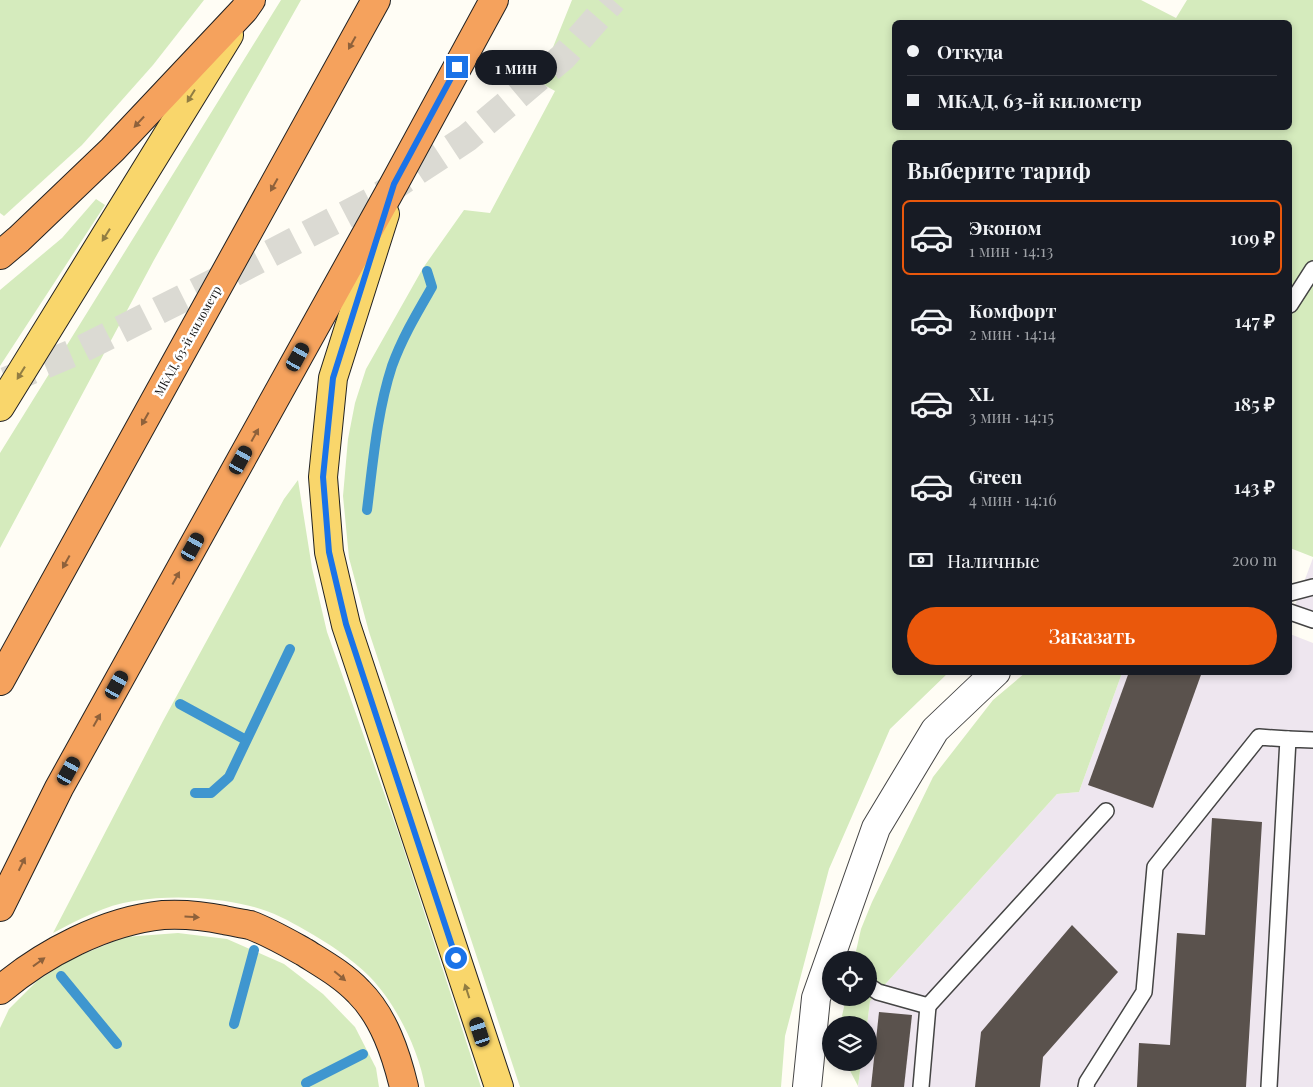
<!DOCTYPE html>
<html lang="ru">
<meta charset="utf-8">
<style>
:root{--surface:#171b24;--page:#242831;--text:#f1f3f6;--muted:#9ea1a6;--line:#363941;--accent:#ea580c}
body{margin:0;font-family:"Playfair Display",serif;background:var(--page);color:var(--text);height:100vh;display:flex;flex-direction:column;font-size:19px;white-space:nowrap}
*{box-sizing:border-box;margin:0}
p{font-size:16px;color:var(--muted)}
.icon{flex:none;width:28px;height:28px;fill:none;stroke:currentColor;stroke-width:2;stroke-linecap:round;stroke-linejoin:round}
.map{position:relative;flex:1;overflow:hidden}
.panel{position:absolute;left:892px;top:140px;width:400px;height:535px;display:flex;flex-direction:column;background:var(--surface);border-radius:8px;box-shadow:0 2px 8px #0003}
.panel>*{flex:none}
.banner{position:absolute;left:892px;top:20px;width:400px;height:110px;border-radius:8px;box-shadow:0 2px 8px #0003;display:grid;align-content:center;height:110px;padding:0 15px;background:var(--surface)}
.tools{position:absolute;left:822px;top:951px;display:grid;gap:10px}
.tools a{display:grid;place-items:center;width:55px;height:55px;border-radius:50%;background:var(--surface);box-shadow:0 2px 8px #0003;font-size:25px}
.end{position:absolute;width:22px;height:22px;margin:-11px;border:6px solid #1a73e8;background:#fff;box-shadow:0 0 0 2px #fff}
.from{border-radius:50%}
.bubble{position:absolute;height:35px;border-radius:18px;background:var(--surface);box-shadow:0 2px 8px #0003;font-size:16px;font-weight:600;line-height:35px;text-align:center}
.car{position:absolute;width:15px;height:30px;margin:-15px -8px;border-radius:6px;box-shadow:0 0 4px 1px #0007;background:linear-gradient(#222 24%,#8ab4d8 0 40%,#222 0 76%,#8ab4d8 0 86%,#222 0)}
.banner b{display:flex;align-items:center;gap:18px;height:48px;font-size:19px}
.banner b+b{border-top:1px solid var(--line)}
.banner i{width:12px;height:12px;background:var(--text)}
ul{padding:0;list-style:none}
li{display:flex;align-items:center;gap:15px;height:75px;margin:0 10px 8px;padding:0 5px;border:2px solid transparent;border-radius:8px}
li div{flex:1}
li b{display:block;font-size:19px}
li em{font-style:normal;font-weight:600}
li.on{border-color:var(--accent)}
li>.icon{width:45px;height:45px;stroke-width:1.5}
h2{padding:0 15px;font-size:22px;line-height:60px}
.pay{display:flex;align-items:center;gap:12px;height:55px;padding:0 15px;font-size:19px}
.pay p{margin-inline-start:auto}
.button{display:flex;gap:10px;margin-top:auto;padding:10px 15px}
.button a{flex:1;height:58px;border-radius:30px;background:var(--accent);color:#fff;font-size:20px;font-weight:600;line-height:58px;text-align:center}
.map>svg:first-child{display:block}
.industrial{fill:#eee6ef}
.green{fill:#d5ebbd;fill-rule:evenodd}
.lines{fill:none;stroke-linecap:round;stroke-linejoin:round}
.stream{stroke:#3f96cf;stroke-width:10}
.building{fill:#5a524d}
.highway-tunnel{stroke:#dbdad3;stroke-width:28;stroke-dasharray:28 14;stroke-linecap:butt}
.lane-casing{stroke:#444;stroke-width:18}
.street-casing{stroke:#444;stroke-width:30}
.primary-casing{stroke:#222;stroke-width:30}
.highway-casing{stroke:#222;stroke-width:30}
.lane{stroke:#fff;stroke-width:15}
.street{stroke:#fff;stroke-width:28}
.primary{stroke:#f9d66b;stroke-width:28}
.highway{stroke:#f5a25d;stroke-width:28}
.oneway{fill:#8e613b}
.oneway2{fill:#917d42}
.route{stroke:#1a73e8;stroke-width:6}
.labels{text-anchor:middle;stroke-width:5;stroke-linejoin:round;paint-order:stroke}
.street-label{font-size:12px;fill:#111;stroke:#fff}
</style>
<div class="map">
<svg width="1313" height="1087" viewBox="0 0 1313 1087">
<rect width="100%" height="100%" fill="#fffdf5"/>
<!-- industrial -->
<g class="industrial">
<path d="M1313,558V612L1295,606Z"/>
<path d="M1290,634L1313,643V1087H858L861,1063L869,1062V1025H867L870,1001L1057,794L1079,792L1122,673L1290,672Z"/>
</g>
<!-- green -->
<g class="green">
<path d="M0,0H204L153,65L82,145L4,216L0,213Z"/>
<path d="M281,0H301L154,260L0,548V453Z"/>
<path d="M572,0H1141L1176,18L1187,0H1313V557L1290,548V142H895V672L948,673L890,729L829,869L785,1036L781,1087H520L369,632L349,558L343,496L348,439L355,403L366,369L423,268L464,210L490,213L555,91L539,82ZM895,22H1290V128H895Z"/>
<path d="M96,199L105,205L0,366V290L62,238Z"/>
<path d="M298,480L312,568L327,632L400,838L481,1087H425C419,1050 396,1004 370,977C351,958 328,943 305,930C288,920 269,910 250,906C212,897 172,895 134,901C105,905 78,920 53,933L163,721L284,499Z"/>
<path d="M1025,673H1122L1079,792L1057,794L870,1001L867,1025H840L846,998H869V960H854L861,929L872,902L933,777L993,700Z"/>
<path d="M178,933L227,939L284,964L323,994L355,1027L376,1068L379,1087H0V1028L9,1009L37,981L71,959L125,937Z"/>
<path d="M846,1063H861L858,1086Z"/>
</g>
<g class="lines">
<!-- stream -->
<g class="stream">
<path d="M367,510C373,462 377,412 392,366C402,338 417,313 432,287L427,271"/>
<path d="M180,704L246,740"/>
<path d="M195,793H211L229,777L290,649"/>
<path d="M61,976L117,1044"/>
<path d="M234,1024L254,950"/>
<path d="M306,1083L363,1054"/>
</g>
</g>
<!-- building -->
<g class="building">
<path d="M1129,672H1202L1153,808L1088,785Z"/>
<path d="M1212,818L1262,822L1246,1087H1137L1139,1043L1170,1045L1177,933L1205,935Z"/>
<path d="M1072,925L1118,972L1043,1057L1040,1087H975L981,1032Z"/>
<path d="M879,1012L912,1015L904,1087H871Z"/>
</g>
<g class="lines">
<!-- highway-tunnel -->
<path class="highway-tunnel" d="M6,381L80,350L229,275L372,201L467,138L563,57L613,0"/>
<defs>
<g id="lane">
<path d="M1290,305L1313,269"/>
<path d="M1290,593L1313,587"/>
<path d="M1290,612L1313,620"/>
<path d="M869,986L878,992L928,1006L1106,811"/>
<path d="M921,1087L928,1006"/>
<path d="M1086,1087L1087,1082L1144,992L1155,867L1259,737L1288,739"/>
<path d="M1269,1087L1288,739L1313,740"/>
</g>
<path id="street" d="M807,1087L816,998L876,828L935,730L996,672"/>
<g id="primary">
<path d="M385,214L333,378L323,477L329,552L346,625L499,1087"/>
<path d="M0,407L229,35"/>
</g>
<g id="highway">
<path d="M0,255L19,239L112,150L244,10L251,0"/>
<path d="M0,681L376,0"/>
<path d="M0,907L59,788L394,184L494,0"/>
<path d="M0,990C44,953 105,921 163,915C182,914 205,916 224,920C232,922 241,923 250,925C269,932 286,942 304,952C323,964 343,975 359,992C384,1017 396,1054 404,1087"/>
</g>
</defs>
<!-- lane casing -->
<use href="#lane" class="lane-casing"/>
<!-- street casing -->
<use href="#street" class="street-casing"/>
<!-- primary casing -->
<use href="#primary" class="primary-casing"/>
<!-- highway casing -->
<use href="#highway" class="highway-casing"/>
<!-- lane -->
<use href="#lane" class="lane"/>
<!-- street -->
<use href="#street" class="street"/>
<!-- primary -->
<use href="#primary" class="primary"/>
<!-- highway -->
<use href="#highway" class="highway"/>
</g>
<!-- one-way arrows -->
<defs><path id="oneway-solid" d="M-6-.8H1V-3.2L6.5 0L1 3.2V.8H-6Z" transform="scale(1.25)"/></defs>
<g class="oneway">
<use href="#oneway-solid" transform="translate(352 43) rotate(119)"/>
<use href="#oneway-solid" transform="translate(139 122) rotate(133)"/>
<use href="#oneway-solid" transform="translate(274 185) rotate(119)"/>
<use href="#oneway-solid" transform="translate(145 419) rotate(119)"/>
<use href="#oneway-solid" transform="translate(255 435) rotate(-61)"/>
<use href="#oneway-solid" transform="translate(66 562) rotate(119)"/>
<use href="#oneway-solid" transform="translate(176 578) rotate(-61)"/>
<use href="#oneway-solid" transform="translate(97 720) rotate(-61)"/>
<use href="#oneway-solid" transform="translate(22 864) rotate(-64)"/>
<use href="#oneway-solid" transform="translate(192 917) rotate(3)"/>
<use href="#oneway-solid" transform="translate(39 962) rotate(-36)"/>
<use href="#oneway-solid" transform="translate(340 976) rotate(40)"/>
</g>
<g class="oneway2">
<use href="#oneway-solid" transform="translate(191 96) rotate(122)"/>
<use href="#oneway-solid" transform="translate(106 235) rotate(122)"/>
<use href="#oneway-solid" transform="translate(21 373) rotate(122)"/>
<use href="#oneway-solid" transform="translate(467 991) rotate(-108)"/>
</g>
<g class="lines">
<!-- route -->
<path class="route" d="M456,958L346,624L329,552L323,477L333,378L394,184L457,67"/>
</g>
<g class="labels">
<!-- street labels -->
<g class="street-label">
<text transform="translate(188 341) rotate(-61)" y="4">МКАД, 63-й километр</text>
</g>
</g>
</svg>
<div class="tools">
<a><svg class="icon" aria-label="locate" viewBox="0 0 24 24"><circle cx="12" cy="12" r="6"/><path d="M12 2v4M12 18v4M2 12h4M18 12h4"/></svg></a>
<a><svg class="icon" aria-label="layers" viewBox="0 0 24 24"><path d="M12 4l9 5-9 5-9-5zM3 14l9 5 9-5"/></svg></a>
</div>
<i class="end from" style="left:456px;top:958px"></i>
<i class="end" style="left:457px;top:67px"></i>
<div class="bubble" style="left:475px;top:50px;width:82px">1 мин</div>
<i class="car" style="left:298px;top:357px;rotate:29deg"></i>
<i class="car" style="left:241px;top:460px;rotate:29deg"></i>
<i class="car" style="left:193px;top:547px;rotate:29deg"></i>
<i class="car" style="left:117px;top:685px;rotate:29deg"></i>
<i class="car" style="left:69px;top:771px;rotate:29deg"></i>
<i class="car" style="left:480px;top:1032px;rotate:342deg"></i>
<div class="banner">
<b><i class="from"></i>Откуда</b>
<b><i></i>МКАД, 63-й километр</b>
</div>
<section class="panel">
<h2>Выберите тариф</h2>
<ul>
<li class="on"><svg class="icon" aria-label="car" viewBox="0 0 24 24"><path d="M5 17H2v-5l4-1 3-4h7l3 4 3 1v5h-3M9 17h6M6 11h13"/><circle cx="7" cy="17" r="2"/><circle cx="17" cy="17" r="2"/></svg><div><b>Эконом</b><p>1 мин · 14:13</p></div><em>109 ₽</em></li>
<li><svg class="icon" aria-label="car" viewBox="0 0 24 24"><path d="M5 17H2v-5l4-1 3-4h7l3 4 3 1v5h-3M9 17h6M6 11h13"/><circle cx="7" cy="17" r="2"/><circle cx="17" cy="17" r="2"/></svg><div><b>Комфорт</b><p>2 мин · 14:14</p></div><em>147 ₽</em></li>
<li><svg class="icon" aria-label="car" viewBox="0 0 24 24"><path d="M5 17H2v-5l4-1 3-4h7l3 4 3 1v5h-3M9 17h6M6 11h13"/><circle cx="7" cy="17" r="2"/><circle cx="17" cy="17" r="2"/></svg><div><b>XL</b><p>3 мин · 14:15</p></div><em>185 ₽</em></li>
<li><svg class="icon" aria-label="car" viewBox="0 0 24 24"><path d="M5 17H2v-5l4-1 3-4h7l3 4 3 1v5h-3M9 17h6M6 11h13"/><circle cx="7" cy="17" r="2"/><circle cx="17" cy="17" r="2"/></svg><div><b>Green</b><p>4 мин · 14:16</p></div><em>143 ₽</em></li>
</ul>
<div class="pay"><svg class="icon" aria-label="cash" viewBox="0 0 24 24"><path d="M3 7h18v10H3z"/><circle cx="12" cy="12" r="2"/></svg>Наличные<p>200 m</p></div>
<div class="button"><a>Заказать</a></div>
</section>
</div>
